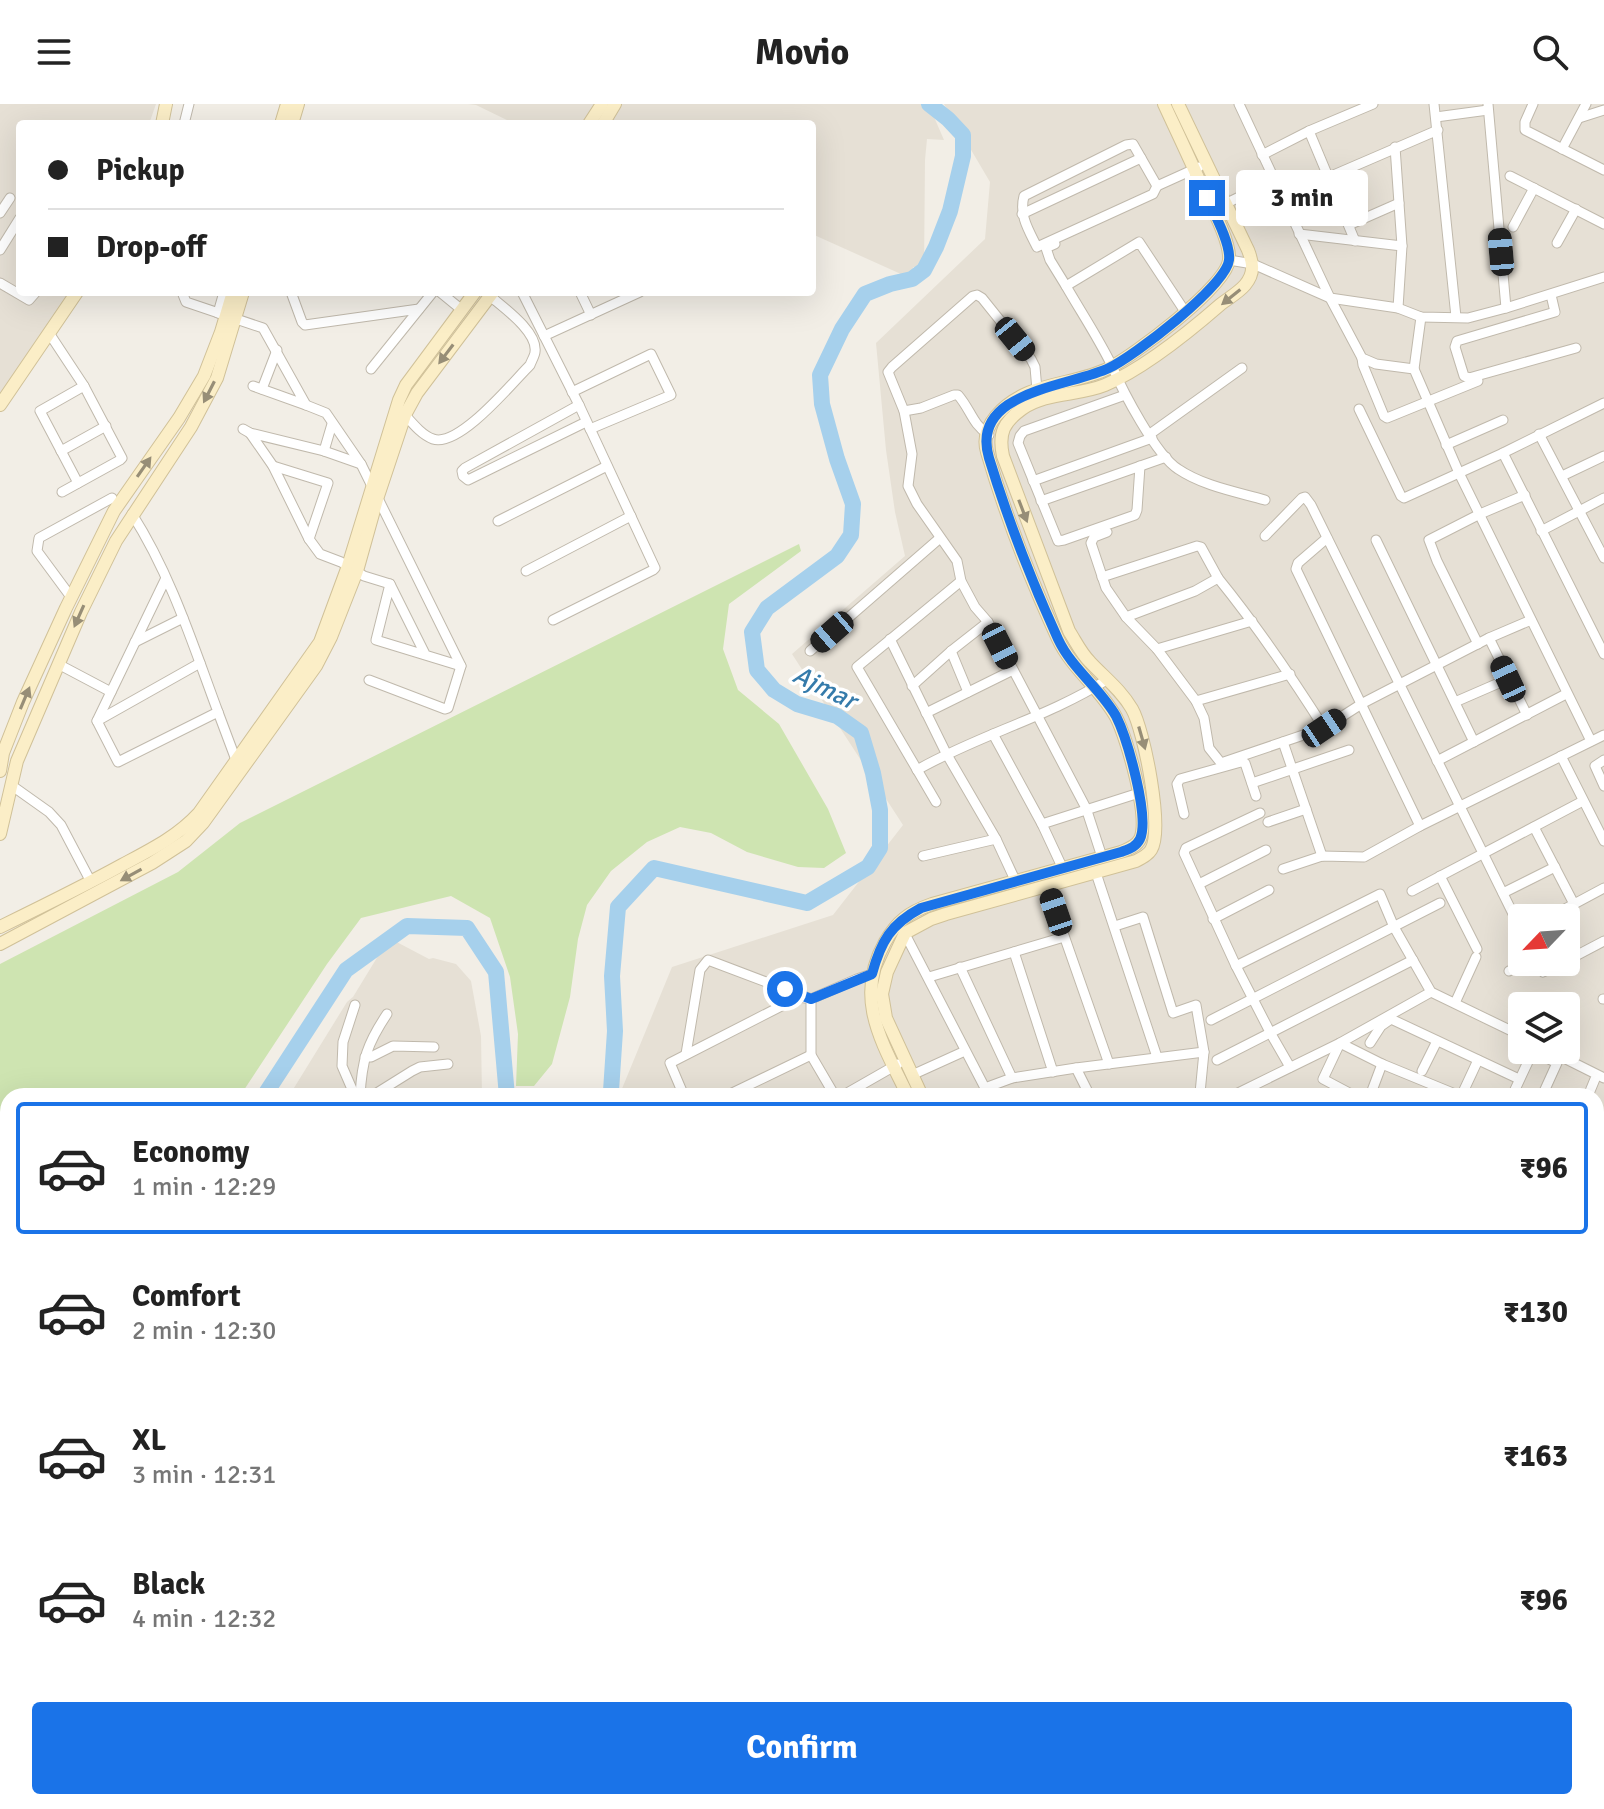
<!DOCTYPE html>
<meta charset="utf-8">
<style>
:root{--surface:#fff;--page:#f2f2f2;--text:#222;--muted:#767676;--line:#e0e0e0;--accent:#1a73e8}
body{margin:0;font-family:Signika,sans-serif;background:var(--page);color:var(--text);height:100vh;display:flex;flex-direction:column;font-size:30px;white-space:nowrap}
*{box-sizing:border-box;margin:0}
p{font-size:26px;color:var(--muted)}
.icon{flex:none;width:44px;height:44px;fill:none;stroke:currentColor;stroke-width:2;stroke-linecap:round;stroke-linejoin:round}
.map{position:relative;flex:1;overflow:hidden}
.panel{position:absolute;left:0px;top:984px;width:1604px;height:722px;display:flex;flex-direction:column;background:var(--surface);border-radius:24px 24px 0 0;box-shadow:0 8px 32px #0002}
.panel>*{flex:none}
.guide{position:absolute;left:16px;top:16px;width:800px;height:176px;border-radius:8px;box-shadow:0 8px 32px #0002;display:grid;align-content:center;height:176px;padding:0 32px;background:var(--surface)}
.needle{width:52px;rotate:245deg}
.controls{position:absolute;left:1508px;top:800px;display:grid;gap:16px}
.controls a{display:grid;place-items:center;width:72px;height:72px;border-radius:8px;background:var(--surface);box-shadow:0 8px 32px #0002;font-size:40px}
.end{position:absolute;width:36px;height:36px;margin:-18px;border:10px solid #1a73e8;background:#fff;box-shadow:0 0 0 4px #fff}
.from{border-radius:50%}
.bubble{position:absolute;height:56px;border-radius:8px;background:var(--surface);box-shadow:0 8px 32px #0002;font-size:26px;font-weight:800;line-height:56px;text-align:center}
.car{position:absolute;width:24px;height:48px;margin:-24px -12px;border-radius:10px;box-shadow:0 0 6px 2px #0007;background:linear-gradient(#222 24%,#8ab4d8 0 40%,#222 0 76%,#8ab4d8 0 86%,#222 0)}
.guide b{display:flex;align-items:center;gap:28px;height:76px;font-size:30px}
.guide b+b{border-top:2px solid var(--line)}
.guide i{width:20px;height:20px;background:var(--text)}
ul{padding:14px 0 0;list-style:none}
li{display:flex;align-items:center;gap:24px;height:132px;margin:0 16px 12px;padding:0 16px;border:4px solid transparent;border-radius:8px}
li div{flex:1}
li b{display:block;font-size:30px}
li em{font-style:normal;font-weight:800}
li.on{border-color:var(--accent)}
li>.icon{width:72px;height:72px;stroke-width:1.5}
.action{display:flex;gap:16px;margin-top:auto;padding:16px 32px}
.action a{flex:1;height:92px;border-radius:8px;background:var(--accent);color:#fff;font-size:32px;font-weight:800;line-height:92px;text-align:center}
header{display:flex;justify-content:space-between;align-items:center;height:104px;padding:0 32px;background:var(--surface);font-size:36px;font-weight:800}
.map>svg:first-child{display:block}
.residential{fill:#e6e0d5;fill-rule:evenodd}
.green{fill:#cee4b1}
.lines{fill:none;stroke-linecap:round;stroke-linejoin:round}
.stream{stroke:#a6d0ec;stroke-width:3}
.river{stroke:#a6d0ec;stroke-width:16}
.street-casing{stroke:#c0b9ac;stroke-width:11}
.secondary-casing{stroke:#d0c198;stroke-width:14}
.street{stroke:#fff;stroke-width:9}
.secondary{stroke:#fbeec7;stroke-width:12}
.oneway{fill:#978e77}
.route{stroke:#1a73e8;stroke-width:10}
.labels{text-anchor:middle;stroke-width:7;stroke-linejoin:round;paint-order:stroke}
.water-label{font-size:26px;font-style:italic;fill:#357bab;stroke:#fff}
</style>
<header><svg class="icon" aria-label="menu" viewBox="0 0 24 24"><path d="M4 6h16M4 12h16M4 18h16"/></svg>Movio<svg class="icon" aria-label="search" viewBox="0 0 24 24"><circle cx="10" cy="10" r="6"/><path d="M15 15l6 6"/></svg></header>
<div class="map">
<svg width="1604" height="1705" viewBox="0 0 1604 1705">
<rect width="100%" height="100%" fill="#f2eee6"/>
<!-- residential -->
<g class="residential">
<path d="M0,0H156L149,20H20V188H70L0,293Z"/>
<path d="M468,0H931V6L944,36L927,35L925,56L924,166L913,163L912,175L812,130V20H515L476,1Z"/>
<path d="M944,0H1604V1705H445L443,1698H1596V992H619L672,863L833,811L903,721L792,550L905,452L895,408L886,346L876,239L985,135L990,78ZM1522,814H1566V858H1522ZM1522,902H1566V946H1522Z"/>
<path d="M389,834L429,855L433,854L456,860L471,877L481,932L482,992H289L347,898L353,893Z"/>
</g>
<!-- green -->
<path class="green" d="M799,440L801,447L729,500L723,545L738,586L779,620L828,705L846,749L824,764L798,763L747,748L711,729L680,723L647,738L611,767L587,801L578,835L570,893L552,960L534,982H516L518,930L510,873L490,814L451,792L361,814L327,860L240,992H8V1698H382L385,1705H0V860L178,768L240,719Z"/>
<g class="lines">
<!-- stream -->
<path class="stream" d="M0,1682L4,1648L8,1643"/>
<!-- river -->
<g class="river">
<path d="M264,992L346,866L407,822L467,824L496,868L507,992"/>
<path d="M606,992L611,987L615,927L612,872L618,803L654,764L807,799L868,763L880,744V706L873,669L861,629L837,612L797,600L774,586L757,566L752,528L767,504L837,452L851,431L853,400L837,355L822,300L820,271L842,225L865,190L890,180L912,175L924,166L936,143L950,107L963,52V31L948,15L929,0"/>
<path d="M422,1698L423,1705"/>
</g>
<defs>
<g id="street">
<path d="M1239,0L1330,194L1362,254L1376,260L1414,265L1459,369L1591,637"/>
<path d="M1434,0L1456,213"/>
<path d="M1488,0L1506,204"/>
<path d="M1533,0L1525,18V26L1604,66"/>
<path d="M1436,13L1488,6"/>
<path d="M1579,14L1604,6"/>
<path d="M184,20L189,0"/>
<path d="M1309,27L1355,137"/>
<path d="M1133,40L1157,82L1153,90L1037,143C1028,125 1019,111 1024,92L1126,41Z"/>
<path d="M1395,43L1402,142L1398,204"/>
<path d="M1562,45L1586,0"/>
<path d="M1262,51L1309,27L1373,0"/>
<path d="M1510,72L1604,120"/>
<path d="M1329,73L1438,26"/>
<path d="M1157,82L1199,63"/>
<path d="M1225,100L1274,76"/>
<path d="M0,109L10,94"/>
<path d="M1022,110L1141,54"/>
<path d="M1349,121L1399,99"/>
<path d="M1513,123L1534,84"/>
<path d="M1299,130L1402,142"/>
<path d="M1557,139L1576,105"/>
<path d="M1055,140L1046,144L1050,156L1066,182"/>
<path d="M0,146L20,114"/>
<path d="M1229,156L1253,160L1330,194L1398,204L1421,213L1468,214L1506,204L1604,173"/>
<path d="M0,179L29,196L36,188"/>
<path d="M182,188L186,198L263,224L306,301L253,282"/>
<path d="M291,188L302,218L305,221L419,205"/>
<path d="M440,188L462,206"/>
<path d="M522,188L579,301L655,464L653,466L553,516"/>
<path d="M580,188L591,211"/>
<path d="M1551,191L1555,208L1457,237L1455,243L1464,272L1469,274L1576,244"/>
<path d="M218,209L224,188"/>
<path d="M1186,209L1139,138L1066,182C1081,208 1099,235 1112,262C1123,288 1156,351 1178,365C1203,382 1237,388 1265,396"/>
<path d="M49,229L84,282L122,354L120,356L62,388"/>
<path d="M544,232L640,188"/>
<path d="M1362,254L1363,261L1384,312L1387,314L1478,277"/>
<path d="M371,265L433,188"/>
<path d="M1414,265L1421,213"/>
<path d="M262,285L277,246"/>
<path d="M1037,286L1035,263L1031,255L982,194L977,191L973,192L892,263L888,268L904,307L912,350L908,382L917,400L957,457L961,477L975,503L988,518L1086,704L1102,753"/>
<path d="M572,288L651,250L671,291L590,325"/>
<path d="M1125,291L1024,327L1020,332L1018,339L1058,437L1064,436L1135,411L1137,406L1140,362"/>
<path d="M306,301L326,309L361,360L461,562L448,604L445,605L369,576"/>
<path d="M579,301L465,364L462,367L463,372L468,376L586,318"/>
<path d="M1359,305L1401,392L1404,394L1503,349L1604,299"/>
<path d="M904,307L921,304L954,291H958C971,306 972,320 989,331"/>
<path d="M405,311C413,320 422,331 433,335C459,344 512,279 530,261C531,258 535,251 535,248C538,228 504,204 490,192"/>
<path d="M243,325L250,329L324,347L361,360"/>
<path d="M250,329L273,362L309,435L320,450L341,458L364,472L390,480"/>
<path d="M1150,330L1242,264"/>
<path d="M1539,330L1604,454"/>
<path d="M1446,341L1503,316"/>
<path d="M61,347L106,322"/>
<path d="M324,347L332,320"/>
<path d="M1503,349L1604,550"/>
<path d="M273,362L328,379L309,435"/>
<path d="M1562,372L1604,352"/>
<path d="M1033,377L1152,334"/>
<path d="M78,379L40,307L84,282"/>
<path d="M1041,397L1166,353"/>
<path d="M132,410C171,471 193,541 218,608L118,658L97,617L166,474"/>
<path d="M498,417L607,362"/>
<path d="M1541,427L1604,394"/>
<path d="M1107,428L1094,433L1091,439L1106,484L1126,513L1157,545L1196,597L1204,614L1209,644L1221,659L1324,624L1363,599L1489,534L1531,516"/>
<path d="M1265,432L1302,394L1305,393L1311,401L1522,828"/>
<path d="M1327,434L1298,459L1296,465L1420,722"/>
<path d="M1376,436L1474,638"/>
<path d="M526,467L631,412"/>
<path d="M1102,473L1197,442L1201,443L1218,474"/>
<path d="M71,493L37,447L39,434L112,394"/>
<path d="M1126,513L1195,487L1218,474C1257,522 1291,572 1324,624"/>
<path d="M1489,534L1527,611"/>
<path d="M890,535L946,649L996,735L1016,778"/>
<path d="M135,538L183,514"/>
<path d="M1478,540L1437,457L1429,436L1480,410L1525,391"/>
<path d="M1157,545L1252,517"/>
<path d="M810,547L940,434"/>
<path d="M951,547L968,588"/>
<path d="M425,550L390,480L376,536L461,562"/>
<path d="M58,560L111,588"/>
<path d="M912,582L951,547L988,518"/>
<path d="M1196,597L1290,570"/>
<path d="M1455,598L1508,575"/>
<path d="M218,608L236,656"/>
<path d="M926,609L1013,566"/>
<path d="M97,617L200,559"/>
<path d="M993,630L1042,720L1063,765"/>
<path d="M1283,638L1322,752"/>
<path d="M1561,652L1604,737"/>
<path d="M1604,656L1595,662L1604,682"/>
<path d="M1437,657L1566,590"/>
<path d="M917,666C978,631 1049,613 1108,575"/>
<path d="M1252,679L1349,646"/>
<path d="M11,681L49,708L61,721L91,778"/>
<path d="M936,698L857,563L961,477"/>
<path d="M1260,709L1186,744L1184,749L1236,862L1271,930L1290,963"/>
<path d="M1184,710L1177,680L1180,675L1241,658L1245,659L1256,692"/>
<path d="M1268,718L1306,705"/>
<path d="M1042,720L1139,689"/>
<path d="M1534,723L1574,800"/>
<path d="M923,752L996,735"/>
<path d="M1283,765L1322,752L1364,753L1420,722L1604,631"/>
<path d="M1096,769L1157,953"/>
<path d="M1440,772L1477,845"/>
<path d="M1199,780L1266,746"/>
<path d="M1047,783L1109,960"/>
<path d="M1412,787L1583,697"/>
<path d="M1503,789L1555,763"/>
<path d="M1548,814L1604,784"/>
<path d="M1213,815L1269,786"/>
<path d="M1115,822L1143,813L1173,909L1196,901L1204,948L1200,989L1194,992"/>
<path d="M904,828L985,984"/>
<path d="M1014,848L1053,968"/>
<path d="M1566,857L1604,837"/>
<path d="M1537,858L1543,868L1565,858"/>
<path d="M1236,862L1380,790L1394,823L1431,888L1522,932"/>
<path d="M960,863L1012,974"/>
<path d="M1509,867L1528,858"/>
<path d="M929,873L1064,833"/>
<path d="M1603,895H1604"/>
<path d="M1455,899L1476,853"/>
<path d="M355,901L343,938L342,962L355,992"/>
<path d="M1211,916L1440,799"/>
<path d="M1370,939L1381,922L1391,915L1519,975"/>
<path d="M1548,946L1604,974"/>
<path d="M686,950L700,866L708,856L811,895L857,875L872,870"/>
<path d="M365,953H371L393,942L434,943"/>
<path d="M1217,956L1413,856"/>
<path d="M1076,964L1090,992"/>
<path d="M1422,967L1437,937"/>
<path d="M912,971L965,947"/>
<path d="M1464,986L1478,956"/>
<path d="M360,992C362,956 367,940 387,910"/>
<path d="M372,992L412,967L420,963L448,960"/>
<path d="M684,992L670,959L799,893L811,895V951L835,992"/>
<path d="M726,992L811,951"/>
<path d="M842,992L898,960"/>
<path d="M982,992L985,990V984L1012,974L1076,964L1204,948"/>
<path d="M1232,992L1340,939L1431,888"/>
<path d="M1355,992L1323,975L1340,939L1382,960L1460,992"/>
<path d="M1370,992L1382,960"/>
<path d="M1512,992L1533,947L1557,959L1542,992"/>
<path d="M1588,992L1595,975"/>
<path d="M1596,1042L1604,1045"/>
<path d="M1596,1190L1599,1189"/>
<path d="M1596,1244L1604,1240"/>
<path d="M1596,1303L1604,1299"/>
<path d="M1596,1325L1604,1341"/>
<path d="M1596,1376L1604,1372"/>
<path d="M1596,1471L1604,1488"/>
<path d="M1596,1502L1604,1496"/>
<path d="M1596,1604L1604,1622"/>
<path d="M1596,1642L1604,1638"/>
<path d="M473,1698L475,1705"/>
<path d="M666,1698L672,1705"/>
<path d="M740,1698L745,1705"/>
<path d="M814,1698L821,1705"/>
<path d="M929,1698L931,1705"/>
<path d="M937,1698L940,1705"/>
<path d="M988,1698L991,1705"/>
<path d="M1070,1698L1072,1705"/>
<path d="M1365,1698L1368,1705"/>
<path d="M1426,1698L1429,1705"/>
<path d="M1542,1698L1545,1705"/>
<path d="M1591,1698L1594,1705"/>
<path d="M573,1705L581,1698"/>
<path d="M847,1705L863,1698"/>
<path d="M1034,1705L1058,1698"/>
<path d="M1173,1705L1188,1698"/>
<path d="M1278,1705L1329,1698L1335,1705"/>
<path d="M1459,1705L1473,1698"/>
</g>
<g id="secondary">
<path d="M162,20L166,0"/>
<path d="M281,20L287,0"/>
<path d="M292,20L298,0"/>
<path d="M589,20L602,0"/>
<path d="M603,20L615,0"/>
<path d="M0,301L77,188"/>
<path d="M0,667L3,649L23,598L66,504L114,407L179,314L204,272L221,228L233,188"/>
<path d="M0,730L17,657L81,508L116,437L191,323L217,274L243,188"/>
<path d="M0,823C41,803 82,783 122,761C150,746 177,733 199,709L320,538L348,462L399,296L406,281L475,188"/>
<path d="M0,840L152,759L186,737L203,719L316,562L331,533L357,467L378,392L405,311L417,289L493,188"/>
<path d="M908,992C883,940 853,895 885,838C897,817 909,808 932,800L1121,748C1128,745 1136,743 1140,735C1150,714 1127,634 1116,613C1100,584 1072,565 1058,535C1030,474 1006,413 987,348C979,321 1005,299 1028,289C1053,278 1083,277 1109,264C1133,252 1226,183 1229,156C1231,138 1210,100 1202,83C1190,55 1177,28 1164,0"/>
<path d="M922,992L886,914L882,890L887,868L905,829L931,815L946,810L1136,757C1142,754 1148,751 1151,746C1164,726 1144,626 1132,605C1121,586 1105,574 1090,558C1081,549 1076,538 1069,527L1003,352C998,329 1004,318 1022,305C1046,288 1078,292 1105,281C1143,265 1190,227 1221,200C1229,194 1239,188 1245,181C1255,169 1253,159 1248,146L1178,0"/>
<path d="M1596,1083L1604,1079"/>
<path d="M1596,1098L1604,1094"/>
<path d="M1264,1698L1268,1705"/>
<path d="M317,1705L345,1698"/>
<path d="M363,1705L400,1698"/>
</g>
</defs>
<!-- street casing -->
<use href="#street" class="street-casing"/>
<!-- secondary casing -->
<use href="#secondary" class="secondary-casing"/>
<!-- street -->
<use href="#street" class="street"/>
<!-- secondary -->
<use href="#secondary" class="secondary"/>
</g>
<!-- one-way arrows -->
<defs><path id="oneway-solid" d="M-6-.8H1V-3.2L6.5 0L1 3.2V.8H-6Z" transform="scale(2)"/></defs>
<g class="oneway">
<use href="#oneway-solid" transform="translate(1231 193) rotate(141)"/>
<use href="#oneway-solid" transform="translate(446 250) rotate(127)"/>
<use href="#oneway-solid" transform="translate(209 288) rotate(117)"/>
<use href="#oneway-solid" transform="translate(144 363) rotate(-55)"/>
<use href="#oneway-solid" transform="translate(1023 407) rotate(69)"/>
<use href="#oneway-solid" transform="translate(79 512) rotate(114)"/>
<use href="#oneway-solid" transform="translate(25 594) rotate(-67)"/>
<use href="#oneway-solid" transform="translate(1142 634) rotate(74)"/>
<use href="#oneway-solid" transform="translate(131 771) rotate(151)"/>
</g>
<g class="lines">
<!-- route -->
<path class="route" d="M785,885L811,895L872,870C881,837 891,820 921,804L1121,748C1129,745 1136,743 1140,735C1150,713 1127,634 1116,612C1100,584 1072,565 1058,535C1031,476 1008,416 989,354C969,287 1069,283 1109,264C1133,253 1226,182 1229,156C1231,140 1214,109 1207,94"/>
</g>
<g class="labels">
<!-- water labels -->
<g class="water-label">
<text transform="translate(825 583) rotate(26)" y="9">Ajmar</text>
</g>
</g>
</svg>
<div class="controls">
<a><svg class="needle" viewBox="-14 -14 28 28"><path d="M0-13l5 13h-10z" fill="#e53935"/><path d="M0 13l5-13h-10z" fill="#767676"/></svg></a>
<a><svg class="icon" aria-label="layers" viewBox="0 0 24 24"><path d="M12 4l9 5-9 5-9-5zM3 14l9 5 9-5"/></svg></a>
</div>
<i class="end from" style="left:785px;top:885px"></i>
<i class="end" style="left:1207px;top:94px"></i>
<div class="bubble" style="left:1236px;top:66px;width:132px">3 min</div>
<i class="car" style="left:1501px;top:148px;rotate:355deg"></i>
<i class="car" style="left:1015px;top:235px;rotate:141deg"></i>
<i class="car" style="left:832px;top:528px;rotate:229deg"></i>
<i class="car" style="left:1000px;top:542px;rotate:153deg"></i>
<i class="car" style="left:1508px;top:575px;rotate:335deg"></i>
<i class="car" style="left:1324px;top:624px;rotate:56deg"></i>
<i class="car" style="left:1056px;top:808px;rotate:341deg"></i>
<div class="guide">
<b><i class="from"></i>Pickup</b>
<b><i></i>Drop-off</b>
</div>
<section class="panel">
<ul>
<li class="on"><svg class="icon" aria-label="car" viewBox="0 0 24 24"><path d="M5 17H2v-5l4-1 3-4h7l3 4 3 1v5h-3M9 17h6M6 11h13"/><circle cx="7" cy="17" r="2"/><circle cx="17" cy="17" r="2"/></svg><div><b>Economy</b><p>1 min · 12:29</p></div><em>₹96</em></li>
<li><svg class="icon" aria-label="car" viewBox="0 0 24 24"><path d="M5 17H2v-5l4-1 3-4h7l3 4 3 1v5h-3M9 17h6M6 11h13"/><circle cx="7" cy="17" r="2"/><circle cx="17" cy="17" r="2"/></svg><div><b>Comfort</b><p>2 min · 12:30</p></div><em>₹130</em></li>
<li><svg class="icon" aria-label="car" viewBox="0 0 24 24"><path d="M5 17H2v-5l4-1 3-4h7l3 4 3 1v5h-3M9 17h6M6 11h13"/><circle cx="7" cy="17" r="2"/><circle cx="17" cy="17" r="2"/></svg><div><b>XL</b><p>3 min · 12:31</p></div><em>₹163</em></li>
<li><svg class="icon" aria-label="car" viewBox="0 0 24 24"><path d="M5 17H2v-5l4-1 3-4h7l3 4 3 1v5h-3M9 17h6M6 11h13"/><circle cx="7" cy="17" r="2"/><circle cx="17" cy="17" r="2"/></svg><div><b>Black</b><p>4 min · 12:32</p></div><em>₹96</em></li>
</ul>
<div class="action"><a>Confirm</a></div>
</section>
</div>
